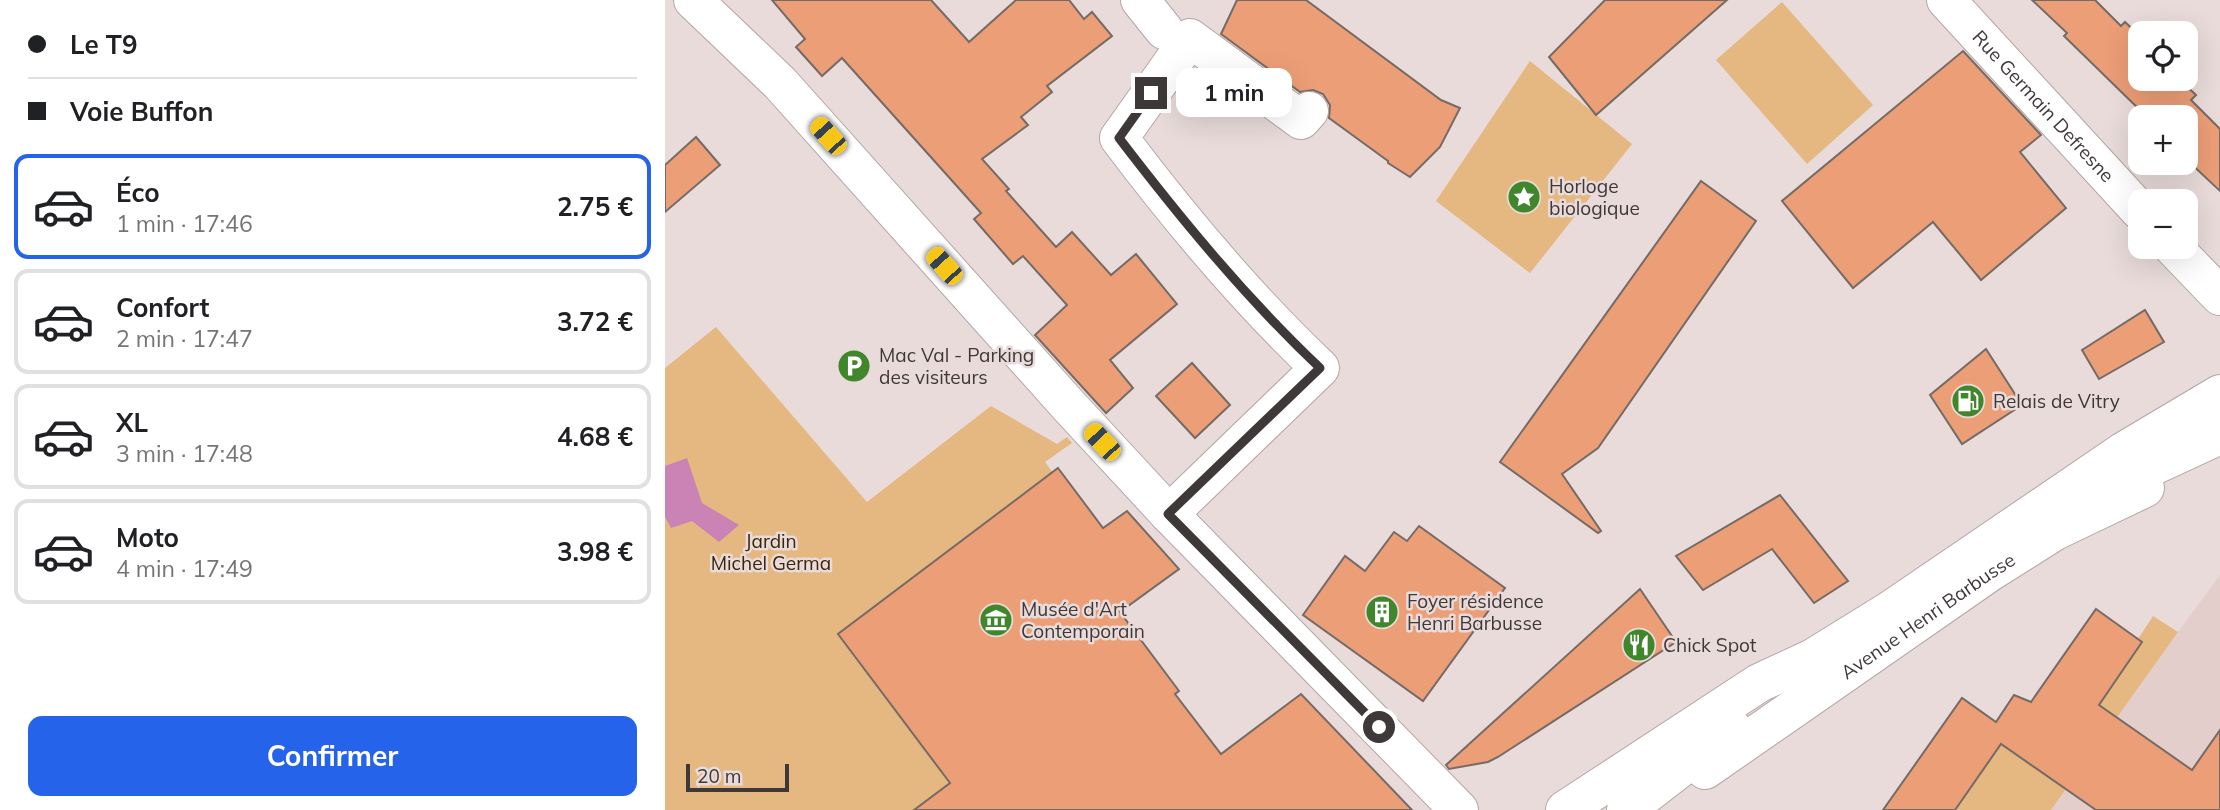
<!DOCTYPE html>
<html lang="fr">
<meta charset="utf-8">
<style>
:root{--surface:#fff;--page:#f2f2f2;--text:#202124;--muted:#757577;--line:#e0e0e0;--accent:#2563eb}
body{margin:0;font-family:Mulish,sans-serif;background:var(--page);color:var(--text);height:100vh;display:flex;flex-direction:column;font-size:26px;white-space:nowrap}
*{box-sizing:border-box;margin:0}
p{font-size:23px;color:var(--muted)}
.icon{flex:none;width:38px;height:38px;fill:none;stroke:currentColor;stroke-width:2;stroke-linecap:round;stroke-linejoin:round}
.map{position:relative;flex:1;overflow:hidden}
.side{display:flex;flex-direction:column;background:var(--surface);width:665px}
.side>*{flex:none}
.top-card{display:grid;align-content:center;height:154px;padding:0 28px;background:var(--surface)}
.buttons{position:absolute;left:1463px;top:21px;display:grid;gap:14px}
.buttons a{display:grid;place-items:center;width:70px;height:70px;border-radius:14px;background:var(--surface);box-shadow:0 7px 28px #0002;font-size:35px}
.scale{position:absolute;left:21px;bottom:18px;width:103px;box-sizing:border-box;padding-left:7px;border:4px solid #3e3938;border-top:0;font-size:19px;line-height:24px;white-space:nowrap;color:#3e3938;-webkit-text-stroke:5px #e8dbda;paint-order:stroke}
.end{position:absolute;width:32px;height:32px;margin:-16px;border:9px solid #3e3938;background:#fff;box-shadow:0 0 0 4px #fff}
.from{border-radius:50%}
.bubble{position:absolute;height:49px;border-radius:14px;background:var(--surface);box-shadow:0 7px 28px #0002;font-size:23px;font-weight:700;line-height:49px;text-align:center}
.car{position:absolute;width:21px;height:42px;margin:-21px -10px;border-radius:9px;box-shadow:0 0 5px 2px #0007;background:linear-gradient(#f5c518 24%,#345 0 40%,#f5c518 0 76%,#345 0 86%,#f5c518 0)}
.top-card b{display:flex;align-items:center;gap:24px;height:66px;font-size:26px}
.top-card b+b{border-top:2px solid var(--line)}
.top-card i{width:18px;height:18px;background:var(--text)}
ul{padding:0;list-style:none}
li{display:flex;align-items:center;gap:21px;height:105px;margin:0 14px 10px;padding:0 14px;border:4px solid var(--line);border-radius:14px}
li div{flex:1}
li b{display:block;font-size:26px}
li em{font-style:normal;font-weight:700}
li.active{border-color:var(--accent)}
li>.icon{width:63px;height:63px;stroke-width:1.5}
.action{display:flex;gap:14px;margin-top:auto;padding:14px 28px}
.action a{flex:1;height:80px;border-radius:14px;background:var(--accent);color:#fff;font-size:28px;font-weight:700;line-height:80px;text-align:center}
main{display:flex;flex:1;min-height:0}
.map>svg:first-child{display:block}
.built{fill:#e4cecc}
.green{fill:#e5b781}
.water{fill:#ca83b4}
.building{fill:#ec9e76;stroke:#756b66;stroke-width:2}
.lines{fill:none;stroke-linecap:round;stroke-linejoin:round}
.minor-casing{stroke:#b3a6a5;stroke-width:40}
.major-casing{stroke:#b3a6a5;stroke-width:40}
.minor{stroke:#fff;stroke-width:38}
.major{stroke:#fff;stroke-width:38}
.route{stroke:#3e3938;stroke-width:9}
.labels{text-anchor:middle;stroke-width:5;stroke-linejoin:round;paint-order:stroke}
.street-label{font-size:19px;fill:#3e3938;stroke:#e8dbda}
.poi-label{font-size:19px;fill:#3e3938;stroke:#e8dbda;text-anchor:start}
.park-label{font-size:19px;fill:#3b2506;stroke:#e8dbda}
</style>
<main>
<section class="side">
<div class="top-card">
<b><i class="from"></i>Le T9</b>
<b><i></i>Voie Buffon</b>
</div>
<ul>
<li class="active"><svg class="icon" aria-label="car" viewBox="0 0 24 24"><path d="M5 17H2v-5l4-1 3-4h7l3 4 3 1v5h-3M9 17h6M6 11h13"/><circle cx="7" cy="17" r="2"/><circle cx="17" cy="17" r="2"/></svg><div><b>Éco</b><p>1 min · 17:46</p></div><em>2.75 €</em></li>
<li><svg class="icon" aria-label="car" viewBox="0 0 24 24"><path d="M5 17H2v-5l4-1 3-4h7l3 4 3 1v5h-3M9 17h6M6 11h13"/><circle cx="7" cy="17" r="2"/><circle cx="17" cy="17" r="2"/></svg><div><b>Confort</b><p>2 min · 17:47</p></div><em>3.72 €</em></li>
<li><svg class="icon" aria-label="car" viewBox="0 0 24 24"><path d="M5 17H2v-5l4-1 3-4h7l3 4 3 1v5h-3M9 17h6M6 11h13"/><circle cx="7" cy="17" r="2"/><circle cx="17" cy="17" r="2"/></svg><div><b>XL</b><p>3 min · 17:48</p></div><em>4.68 €</em></li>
<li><svg class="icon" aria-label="car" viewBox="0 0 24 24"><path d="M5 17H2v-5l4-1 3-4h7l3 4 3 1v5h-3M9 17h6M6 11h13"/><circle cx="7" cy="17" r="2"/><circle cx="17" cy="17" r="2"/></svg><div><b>Moto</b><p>4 min · 17:49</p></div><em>3.98 €</em></li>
</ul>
<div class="action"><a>Confirmer</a></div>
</section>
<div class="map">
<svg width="1555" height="810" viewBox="0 0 1555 810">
<rect width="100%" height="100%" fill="#e8dbda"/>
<!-- built -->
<path class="built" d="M1555,575V810H1386L1513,632Z"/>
<!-- green -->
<g class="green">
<path d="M1117,2L1208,105L1142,164L1051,60Z"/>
<path d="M865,61L967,144L865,273L771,201Z"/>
<path d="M51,327L202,502L326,406L392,444L402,437L407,443L380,462L391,477L379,478L173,634L279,775L289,780L249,810H0V368Z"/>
<path d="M1488,616L1513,632L1386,810H1290L1336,744L1384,777L1477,642L1473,639Z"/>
</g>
<!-- water -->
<path class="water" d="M22,458L37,503L74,525L54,542L27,521L6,528L0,517V466Z"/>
<!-- building -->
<g class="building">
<path d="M107,0H266L304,42L351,0H404L419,19L427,12L447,36L382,86L387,92L356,117L363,125L317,159L344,189L341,191L391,247L407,232L446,275L471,254L512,304L445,360L468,388L441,413L370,335L402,305L358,256L348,264L309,219L316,213L177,58L157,76L131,47L140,39Z"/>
<path d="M572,0H641L776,100L795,108L775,147L745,177L723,163V161L664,118L665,105L658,94L648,90L635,92L556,34Z"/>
<path d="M940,0H1062L931,115L884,57Z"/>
<path d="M1367,0H1430L1456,26L1460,22L1475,36V79H1514L1531,95L1526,100L1555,129V191L1521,159V117H1482L1399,36L1402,33Z"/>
<path d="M1298,51L1376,135L1355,152L1401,208L1316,280L1268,222L1188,288L1117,201Z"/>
<path d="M31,137L55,165L0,212V165Z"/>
<path d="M1036,181L1091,221L933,448L897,474L936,531L933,533L835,462Z"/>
<path d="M1480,310L1499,342L1434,379L1417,350Z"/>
<path d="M1321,349L1357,405L1297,444L1265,395Z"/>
<path d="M527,363L565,405L530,438L491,396Z"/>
<path d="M393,468L438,528L462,511L514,569L455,612L514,691L510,694L556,754L636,694L747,810H249L285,783L173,634Z"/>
<path d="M1115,495L1183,581L1149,603L1107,549L1038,590L1011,556Z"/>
<path d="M754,526L840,588L758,701L638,615L680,556L700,571L729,532L742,541Z"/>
<path d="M975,589L1011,642L833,757L823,762L784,769L781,765Z"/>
<path d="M1431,609L1477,642L1434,705L1527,770L1555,730V810H1431L1336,744L1290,810H1218L1297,698L1331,722L1349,695L1366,702Z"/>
</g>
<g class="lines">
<defs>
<g id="minor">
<path d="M28,0L115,83L404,406L504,514L794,810"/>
<path d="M475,0L499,30"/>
<path id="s1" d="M1281,0L1475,211"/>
<path d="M1508,247L1555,296"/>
<path d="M504,514L655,368C581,298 515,219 454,138L525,38L636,120L644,111"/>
<path id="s2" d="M1040,770L1325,572L1390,531L1480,488"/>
</g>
<g id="major">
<path d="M1434,491L1555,435"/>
<path d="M900,810L1094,683L1148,658L1224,611L1459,451L1555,394"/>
<path d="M961,810L1067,728"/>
</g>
</defs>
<!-- minor casing -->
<use href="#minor" class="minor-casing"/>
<!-- major casing -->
<use href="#major" class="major-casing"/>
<!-- minor -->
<use href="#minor" class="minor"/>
<!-- major -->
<use href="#major" class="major"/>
</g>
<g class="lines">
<!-- route -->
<path class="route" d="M486,93L454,138C516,219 581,298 655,368L503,514L714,727"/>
</g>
<!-- icons -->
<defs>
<symbol id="sight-disc" viewBox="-11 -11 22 22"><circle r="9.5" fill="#40862b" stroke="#e8dbda"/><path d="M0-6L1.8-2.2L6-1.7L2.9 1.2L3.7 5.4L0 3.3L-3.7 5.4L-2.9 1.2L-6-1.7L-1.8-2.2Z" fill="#fff"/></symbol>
<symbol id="parking-disc" viewBox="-11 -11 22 22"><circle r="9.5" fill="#40862b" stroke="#e8dbda"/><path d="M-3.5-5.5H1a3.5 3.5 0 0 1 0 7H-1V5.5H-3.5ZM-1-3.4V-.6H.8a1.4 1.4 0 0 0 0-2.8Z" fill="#fff"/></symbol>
<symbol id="fuel-disc" viewBox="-11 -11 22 22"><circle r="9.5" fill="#40862b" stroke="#e8dbda"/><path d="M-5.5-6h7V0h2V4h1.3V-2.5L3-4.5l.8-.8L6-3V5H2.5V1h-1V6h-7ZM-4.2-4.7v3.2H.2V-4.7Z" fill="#fff"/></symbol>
<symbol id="building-disc" viewBox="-11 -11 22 22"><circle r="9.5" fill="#40862b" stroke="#e8dbda"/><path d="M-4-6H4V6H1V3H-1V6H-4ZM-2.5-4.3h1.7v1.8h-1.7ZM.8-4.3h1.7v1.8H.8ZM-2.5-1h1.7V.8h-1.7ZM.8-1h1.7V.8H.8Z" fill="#fff"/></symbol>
<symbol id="museum-disc" viewBox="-11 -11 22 22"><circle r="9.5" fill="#40862b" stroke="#e8dbda"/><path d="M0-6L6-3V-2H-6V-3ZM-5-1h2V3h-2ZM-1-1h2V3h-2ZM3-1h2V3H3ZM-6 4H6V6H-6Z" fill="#fff"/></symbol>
<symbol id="restaurant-disc" viewBox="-11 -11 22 22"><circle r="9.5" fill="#40862b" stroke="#e8dbda"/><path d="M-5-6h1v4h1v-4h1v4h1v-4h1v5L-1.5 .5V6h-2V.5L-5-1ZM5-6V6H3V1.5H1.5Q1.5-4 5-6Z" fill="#fff"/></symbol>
</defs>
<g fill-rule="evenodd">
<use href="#sight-disc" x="840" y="178" width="38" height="38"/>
<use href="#parking-disc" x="170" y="347" width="38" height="38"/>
<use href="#fuel-disc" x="1284" y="382" width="38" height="38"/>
<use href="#building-disc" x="698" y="593" width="38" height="38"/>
<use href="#museum-disc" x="312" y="601" width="38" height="38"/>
<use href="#restaurant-disc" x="955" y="626" width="38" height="38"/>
</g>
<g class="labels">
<!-- street labels -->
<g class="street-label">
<text dy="7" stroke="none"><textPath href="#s1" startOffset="144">Rue Germain Defresne</textPath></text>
<text dy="7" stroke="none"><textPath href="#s2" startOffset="271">Avenue Henri Barbusse</textPath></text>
</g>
<!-- poi labels -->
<g class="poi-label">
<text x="884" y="193">Horloge<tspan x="884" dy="22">biologique</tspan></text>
<text x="214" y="362">Mac Val - Parking<tspan x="214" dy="22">des visiteurs</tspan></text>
<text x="1328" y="408">Relais de Vitry</text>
<text x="742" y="608">Foyer résidence<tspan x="742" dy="22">Henri Barbusse</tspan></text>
<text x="356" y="616">Musée d'Art<tspan x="356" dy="22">Contemporain</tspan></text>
<text x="998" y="652">Chick Spot</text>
</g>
<!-- park labels -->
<g class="park-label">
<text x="106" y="548">Jardin<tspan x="106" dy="22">Michel Germa</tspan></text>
</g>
</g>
</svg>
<div class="buttons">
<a><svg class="icon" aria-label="locate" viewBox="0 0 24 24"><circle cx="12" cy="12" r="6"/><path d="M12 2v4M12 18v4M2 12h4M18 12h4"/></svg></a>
<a>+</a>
<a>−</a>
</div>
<div class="scale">20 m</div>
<i class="end from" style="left:714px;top:727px"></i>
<i class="end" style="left:486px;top:93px"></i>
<div class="bubble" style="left:511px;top:68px;width:116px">1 min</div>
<i class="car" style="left:163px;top:136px;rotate:318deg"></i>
<i class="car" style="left:279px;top:266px;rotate:318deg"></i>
<i class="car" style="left:437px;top:442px;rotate:317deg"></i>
</div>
</main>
